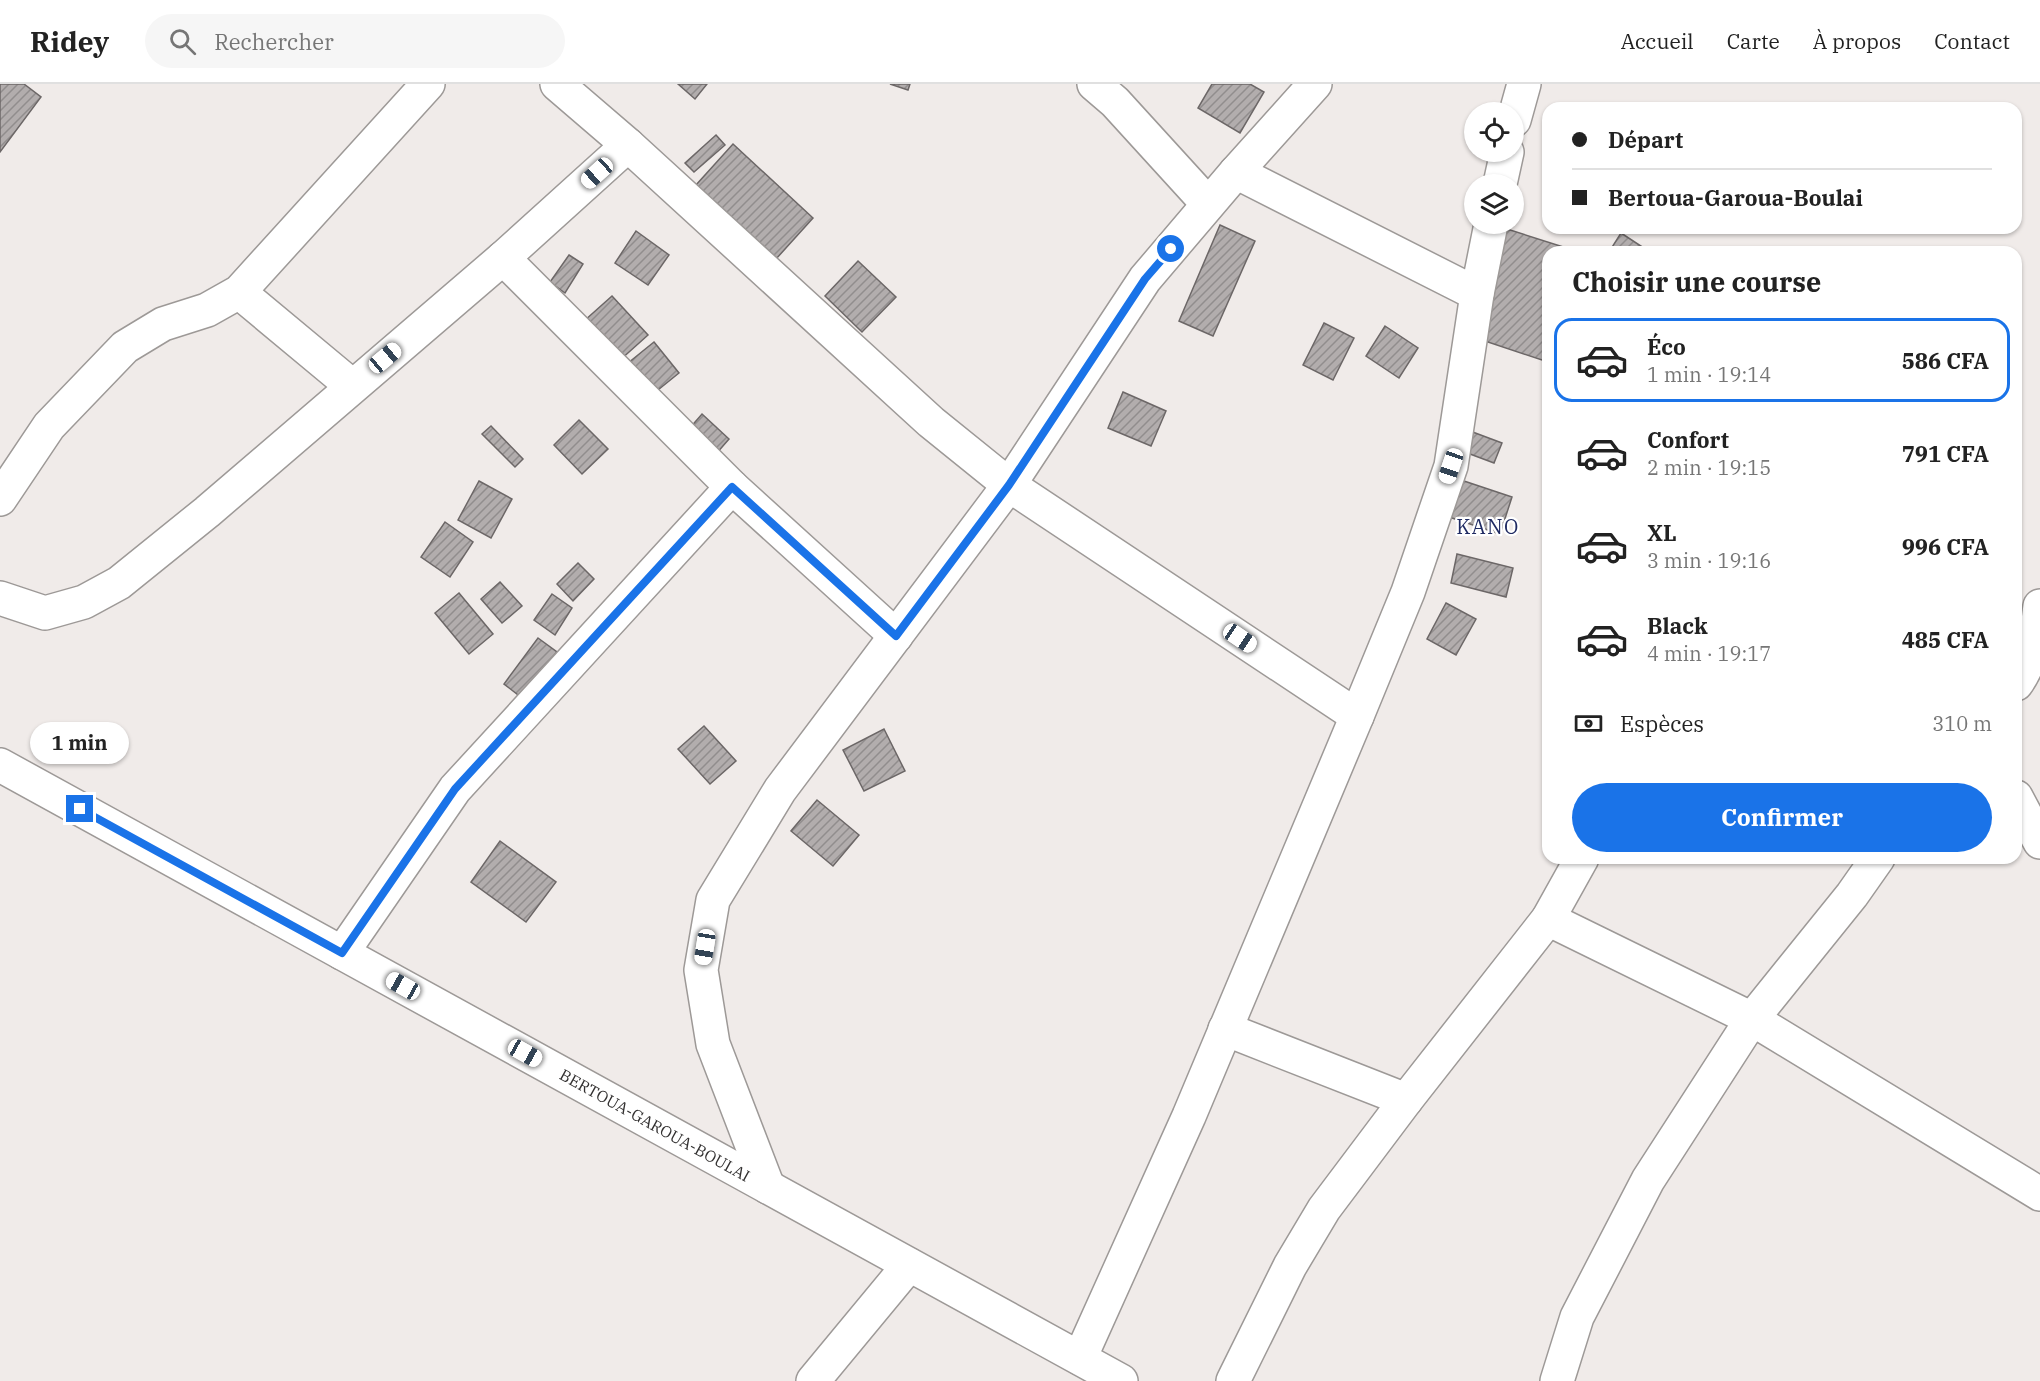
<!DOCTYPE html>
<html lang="fr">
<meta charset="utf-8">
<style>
:root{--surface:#fff;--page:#f6f6f6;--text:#222;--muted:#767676;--line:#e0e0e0;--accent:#1a73e8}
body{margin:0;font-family:"IBM Plex Serif",serif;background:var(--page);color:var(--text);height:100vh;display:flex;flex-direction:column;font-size:22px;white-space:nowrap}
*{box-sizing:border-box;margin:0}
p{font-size:20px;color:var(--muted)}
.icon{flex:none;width:33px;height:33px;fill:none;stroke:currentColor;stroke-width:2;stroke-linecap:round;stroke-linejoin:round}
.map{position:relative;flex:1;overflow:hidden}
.panel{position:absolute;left:1542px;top:162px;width:480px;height:618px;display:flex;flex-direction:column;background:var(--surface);border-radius:18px;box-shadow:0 2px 4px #0004}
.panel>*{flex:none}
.guide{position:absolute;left:1542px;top:18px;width:480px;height:132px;border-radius:18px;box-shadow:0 2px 4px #0004;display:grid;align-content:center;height:132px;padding:0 30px;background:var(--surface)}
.controls{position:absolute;left:1464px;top:18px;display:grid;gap:12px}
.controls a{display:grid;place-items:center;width:60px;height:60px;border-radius:50%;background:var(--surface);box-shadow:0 2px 4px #0004;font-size:30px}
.end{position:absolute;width:27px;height:27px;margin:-14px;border:8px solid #1a73e8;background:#fff;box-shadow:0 0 0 3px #fff}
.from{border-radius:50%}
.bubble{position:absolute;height:42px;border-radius:21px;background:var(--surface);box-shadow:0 2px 4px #0004;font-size:20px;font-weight:700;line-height:42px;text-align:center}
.car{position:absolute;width:18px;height:36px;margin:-18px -9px;border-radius:8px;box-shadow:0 0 4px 2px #0007;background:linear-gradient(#fff 24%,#345 0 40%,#fff 0 76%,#345 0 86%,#fff 0)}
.guide b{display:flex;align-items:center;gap:21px;height:57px;font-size:22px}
.guide b+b{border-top:2px solid var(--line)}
.guide i{width:15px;height:15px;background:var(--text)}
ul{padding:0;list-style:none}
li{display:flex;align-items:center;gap:18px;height:84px;margin:0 12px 9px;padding:0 18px;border:3px solid transparent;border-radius:18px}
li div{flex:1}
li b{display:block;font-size:22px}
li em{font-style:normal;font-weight:700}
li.selected{border-color:var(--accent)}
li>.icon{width:54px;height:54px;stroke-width:1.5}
h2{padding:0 30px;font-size:27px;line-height:72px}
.pay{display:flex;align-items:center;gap:15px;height:66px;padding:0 30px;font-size:22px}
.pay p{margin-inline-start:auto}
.primary-button{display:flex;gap:12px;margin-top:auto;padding:12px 30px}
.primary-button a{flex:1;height:69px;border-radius:36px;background:var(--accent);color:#fff;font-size:24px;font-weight:700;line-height:69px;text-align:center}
header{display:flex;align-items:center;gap:36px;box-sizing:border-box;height:84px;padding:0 30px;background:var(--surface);border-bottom:2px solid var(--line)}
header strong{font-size:28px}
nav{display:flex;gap:33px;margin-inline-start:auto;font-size:21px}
.search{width:420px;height:54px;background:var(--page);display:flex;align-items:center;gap:15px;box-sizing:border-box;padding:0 21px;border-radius:33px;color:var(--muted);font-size:22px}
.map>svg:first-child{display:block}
.building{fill:url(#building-hatch);stroke:#6c6767;stroke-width:1.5}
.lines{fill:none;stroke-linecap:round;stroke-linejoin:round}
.minor-casing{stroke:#9d9997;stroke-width:36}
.highway-casing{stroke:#9d9997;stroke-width:36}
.minor{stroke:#fff;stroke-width:33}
.highway{stroke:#fff;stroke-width:33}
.route{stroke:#1a73e8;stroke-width:8}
.labels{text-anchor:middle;stroke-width:4.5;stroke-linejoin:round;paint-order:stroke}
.street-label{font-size:16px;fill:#323030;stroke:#fff}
.quarter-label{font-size:20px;letter-spacing:1.5px;fill:#1f2a62;stroke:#fff}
</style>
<header>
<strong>Ridey</strong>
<div class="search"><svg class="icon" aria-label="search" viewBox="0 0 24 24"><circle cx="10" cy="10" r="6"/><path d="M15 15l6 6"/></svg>Rechercher</div>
<nav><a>Accueil</a><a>Carte</a><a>À propos</a><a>Contact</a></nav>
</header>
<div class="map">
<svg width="2040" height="1297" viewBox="0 0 2040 1297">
<defs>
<pattern id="building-hatch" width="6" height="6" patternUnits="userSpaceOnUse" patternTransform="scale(1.5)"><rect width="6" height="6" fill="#b2adad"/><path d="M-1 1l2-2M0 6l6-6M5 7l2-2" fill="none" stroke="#918d8d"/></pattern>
</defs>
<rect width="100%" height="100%" fill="#f0ebe9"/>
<!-- building -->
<g class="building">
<path d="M0,0H24L41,13L0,68Z"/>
<path d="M678,0H707L695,15Z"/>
<path d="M890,0H910L908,6Z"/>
<path d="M1212,0H1250L1264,8L1240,49L1198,24Z"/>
<path d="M716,51L725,61L694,88L685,79Z"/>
<path d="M733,60L813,134L776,175L696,101Z"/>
<path d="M1220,141L1255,157L1213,252L1179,237Z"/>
<path d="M1507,145L1579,168H1548V278L1473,253Z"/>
<path d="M636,147L669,171L648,201L615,179Z"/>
<path d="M1621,149L1650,168H1609Z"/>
<path d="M569,171L583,180L565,209L550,198Z"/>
<path d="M858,177L896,213L862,248L825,212Z"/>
<path d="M612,212L648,251L619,277L584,237Z"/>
<path d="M1324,239L1354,254L1333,296L1303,281Z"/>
<path d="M1385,242L1418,264L1399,294L1366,272Z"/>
<path d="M654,258L679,289L653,310L628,279Z"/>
<path d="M1123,308L1166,327L1151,362L1108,344Z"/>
<path d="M702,330L729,355L716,370L689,345Z"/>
<path d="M579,336L608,365L582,390L554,361Z"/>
<path d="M491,342L523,375L515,383L482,350Z"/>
<path d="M1470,347L1502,359L1494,379L1462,367Z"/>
<path d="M1455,394L1512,413L1500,450L1443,431Z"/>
<path d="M479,397L512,415L491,454L458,436Z"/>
<path d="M445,438L473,458L450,493L421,473Z"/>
<path d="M1457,470L1513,484L1506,513L1451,499Z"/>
<path d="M578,479L594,495L573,517L557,500Z"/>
<path d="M500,498L522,522L502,539L481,515Z"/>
<path d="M459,509L493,550L469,570L435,529Z"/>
<path d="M552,510L572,524L555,551L534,536Z"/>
<path d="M1446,519L1476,535L1456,571L1427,555Z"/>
<path d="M538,554L557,568L522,614L504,600Z"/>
<path d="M704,642L736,677L710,700L678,665Z"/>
<path d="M884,645L905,687L864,707L843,666Z"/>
<path d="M817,716L859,751L833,782L791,747Z"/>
<path d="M500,757L556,798L526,838L471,798Z"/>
</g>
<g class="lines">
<defs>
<g id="minor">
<path d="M557,0L628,61L931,338L1009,401L1357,632"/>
<path d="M1094,0L1115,18L1208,120"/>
<path d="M1514,36L1524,0"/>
<path d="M1236,88L1477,210"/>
<path d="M1500,100L1507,68"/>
<path d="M503,174L732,403L896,552"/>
<path d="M239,208L352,302"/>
<path d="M0,415L49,342L125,263L163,240L207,226L239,208L428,0"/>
<path d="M0,514L45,529L84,518L119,499L207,428L503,174L628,61"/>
<path d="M2016,600C2032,579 2037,548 2040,522"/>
<path d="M2016,713L2040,758"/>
<path d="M1548,835L1752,935L2040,1110"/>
<path d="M342,869L455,705L732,403"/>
<path d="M1225,945L1406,1016"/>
<path d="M768,1103L713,960L701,886L713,816L780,706L1009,401L1145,195L1236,88L1315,0"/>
<path d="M1080,1274L1189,1032L1357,632L1408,508L1451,382L1477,210L1491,140"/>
<path d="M813,1297L909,1181"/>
<path d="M1233,1297L1290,1182L1324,1125L1406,1016L1548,835L1582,774"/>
<path d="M1557,1297L1577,1233L1648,1096L1752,935L1852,811L1878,774"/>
</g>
<path id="highway" d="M0,681L1121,1297"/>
</defs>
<!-- minor casing -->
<use href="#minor" class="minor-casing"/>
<!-- highway casing -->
<use href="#highway" class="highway-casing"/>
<!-- minor -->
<use href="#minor" class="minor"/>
<!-- highway -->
<use href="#highway" class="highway"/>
</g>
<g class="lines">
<!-- route -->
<path class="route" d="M80,725L342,869L455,705L732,403L896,552L1009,401L1145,195L1171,165"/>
</g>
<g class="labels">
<!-- street labels -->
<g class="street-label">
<text transform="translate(655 1041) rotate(29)" y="6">BERTOUA-GAROUA-BOULAI</text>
</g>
<!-- quarter labels -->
<g class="quarter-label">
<text x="1488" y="450">KANO</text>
</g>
</g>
</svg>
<div class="controls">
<a><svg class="icon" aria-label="locate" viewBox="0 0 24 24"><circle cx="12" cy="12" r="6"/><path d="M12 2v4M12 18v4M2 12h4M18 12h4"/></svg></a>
<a><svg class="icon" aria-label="layers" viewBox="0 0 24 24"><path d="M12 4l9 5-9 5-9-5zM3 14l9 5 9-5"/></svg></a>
</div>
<i class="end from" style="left:1171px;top:165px"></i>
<i class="end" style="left:80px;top:725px"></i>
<div class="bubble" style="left:30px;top:638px;width:99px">1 min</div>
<i class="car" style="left:597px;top:89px;rotate:228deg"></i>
<i class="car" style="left:385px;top:274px;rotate:50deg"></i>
<i class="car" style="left:1451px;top:382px;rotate:199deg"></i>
<i class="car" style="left:1240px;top:554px;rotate:124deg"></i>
<i class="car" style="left:705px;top:863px;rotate:189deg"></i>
<i class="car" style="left:403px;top:902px;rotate:299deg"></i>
<i class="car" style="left:525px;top:969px;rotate:119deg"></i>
<div class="guide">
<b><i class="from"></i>Départ</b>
<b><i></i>Bertoua-Garoua-Boulai</b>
</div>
<section class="panel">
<h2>Choisir une course</h2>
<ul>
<li class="selected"><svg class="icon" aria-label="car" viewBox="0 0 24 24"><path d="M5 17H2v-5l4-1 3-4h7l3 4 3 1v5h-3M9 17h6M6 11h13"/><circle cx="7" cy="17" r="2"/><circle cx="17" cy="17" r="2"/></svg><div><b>Éco</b><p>1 min · 19:14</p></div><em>586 CFA</em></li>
<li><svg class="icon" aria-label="car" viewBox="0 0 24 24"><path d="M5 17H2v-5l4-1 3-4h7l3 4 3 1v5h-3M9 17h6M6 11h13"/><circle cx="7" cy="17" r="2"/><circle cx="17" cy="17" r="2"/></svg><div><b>Confort</b><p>2 min · 19:15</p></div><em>791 CFA</em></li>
<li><svg class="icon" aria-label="car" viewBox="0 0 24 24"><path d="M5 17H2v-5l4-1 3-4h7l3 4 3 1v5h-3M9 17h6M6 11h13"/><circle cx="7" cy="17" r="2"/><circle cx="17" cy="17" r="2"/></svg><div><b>XL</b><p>3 min · 19:16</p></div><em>996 CFA</em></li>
<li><svg class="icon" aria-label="car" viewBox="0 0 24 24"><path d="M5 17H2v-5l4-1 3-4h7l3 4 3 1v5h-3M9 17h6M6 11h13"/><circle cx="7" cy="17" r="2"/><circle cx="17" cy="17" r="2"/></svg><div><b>Black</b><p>4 min · 19:17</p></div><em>485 CFA</em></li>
</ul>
<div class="pay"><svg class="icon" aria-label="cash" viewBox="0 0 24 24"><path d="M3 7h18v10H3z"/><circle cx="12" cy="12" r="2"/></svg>Espèces<p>310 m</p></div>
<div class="primary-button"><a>Confirmer</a></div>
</section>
</div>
